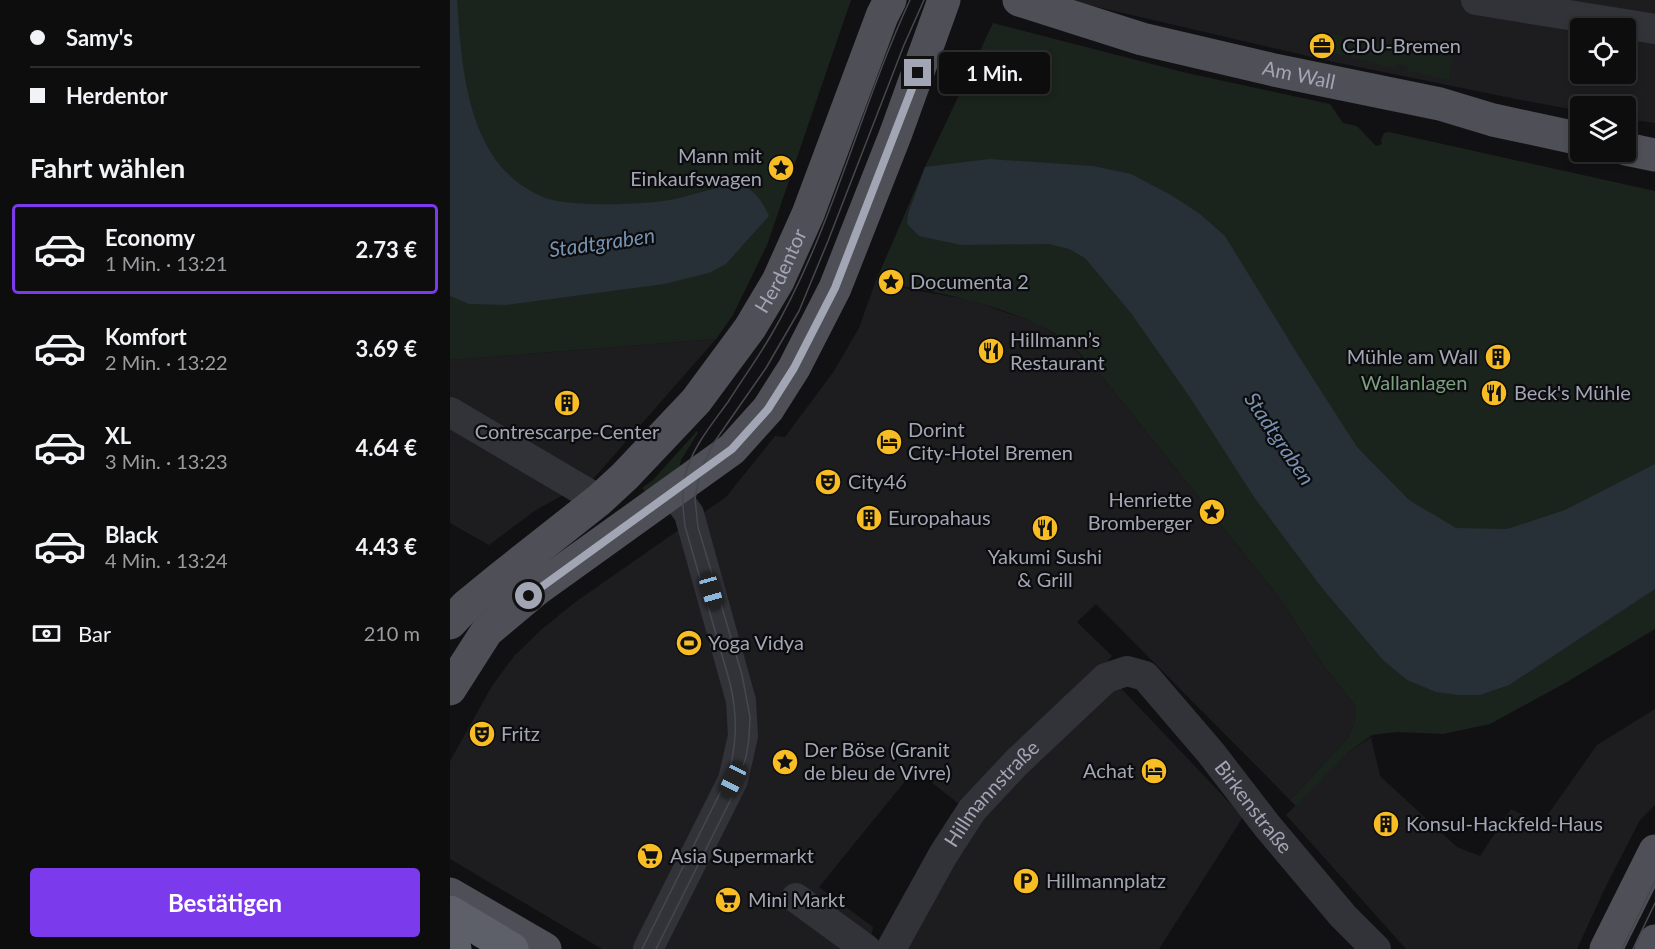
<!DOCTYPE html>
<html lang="de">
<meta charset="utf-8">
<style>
:root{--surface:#0d0d0e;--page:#161617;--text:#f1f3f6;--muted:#9a9c9e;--line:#2d2d2e;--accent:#7c3aed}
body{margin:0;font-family:Lato,sans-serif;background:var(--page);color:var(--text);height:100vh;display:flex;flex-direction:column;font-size:22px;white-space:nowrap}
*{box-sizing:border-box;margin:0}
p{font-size:20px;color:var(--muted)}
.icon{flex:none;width:33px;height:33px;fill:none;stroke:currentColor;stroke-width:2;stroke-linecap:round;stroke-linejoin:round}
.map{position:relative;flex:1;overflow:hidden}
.sheet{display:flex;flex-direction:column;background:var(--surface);width:450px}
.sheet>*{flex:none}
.top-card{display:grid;align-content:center;height:132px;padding:0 30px;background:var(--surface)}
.fabs{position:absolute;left:1120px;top:18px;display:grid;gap:12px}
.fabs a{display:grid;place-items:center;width:66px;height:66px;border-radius:6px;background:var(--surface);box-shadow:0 3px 9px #0003,0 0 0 2px var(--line);font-size:30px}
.end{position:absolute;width:27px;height:27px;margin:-14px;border:8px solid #a2a6b4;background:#111;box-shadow:0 0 0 3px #111}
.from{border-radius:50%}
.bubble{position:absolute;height:42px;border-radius:6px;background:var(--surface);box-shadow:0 3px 9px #0003,0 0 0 2px var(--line);font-size:20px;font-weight:700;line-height:42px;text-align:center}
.car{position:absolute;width:18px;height:36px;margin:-18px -9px;border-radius:8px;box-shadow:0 0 4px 2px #0007;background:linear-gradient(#222 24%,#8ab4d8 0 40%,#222 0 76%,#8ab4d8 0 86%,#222 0)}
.top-card b{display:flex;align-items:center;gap:21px;height:57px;font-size:22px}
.top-card b+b{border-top:2px solid var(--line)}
.top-card i{width:15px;height:15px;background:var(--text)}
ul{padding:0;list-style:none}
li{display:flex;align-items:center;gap:18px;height:90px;margin:0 12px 9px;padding:0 18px;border:3px solid transparent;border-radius:6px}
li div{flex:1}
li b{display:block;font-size:22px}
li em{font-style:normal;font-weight:700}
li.active{border-color:var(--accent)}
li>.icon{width:54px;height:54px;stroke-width:1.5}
h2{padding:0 30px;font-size:27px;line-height:72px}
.pay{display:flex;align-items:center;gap:15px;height:66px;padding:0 30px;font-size:22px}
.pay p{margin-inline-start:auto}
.action{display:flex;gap:12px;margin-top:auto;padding:12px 30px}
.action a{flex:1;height:69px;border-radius:6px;background:var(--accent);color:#fff;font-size:24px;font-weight:700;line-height:69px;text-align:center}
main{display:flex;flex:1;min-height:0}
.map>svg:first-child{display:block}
.built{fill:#1d1d20;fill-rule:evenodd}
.green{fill:#1b231d}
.water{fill:#272f37}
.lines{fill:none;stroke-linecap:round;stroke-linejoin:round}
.minor{stroke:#323338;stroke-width:30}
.major{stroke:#4e4f57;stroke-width:33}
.highway{stroke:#5e6069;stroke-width:33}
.tram{stroke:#47484f;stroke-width:1.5}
.route{stroke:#a2a6b4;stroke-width:8}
.labels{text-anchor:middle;stroke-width:4.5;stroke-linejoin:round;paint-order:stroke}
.poi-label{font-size:20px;fill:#a2a6b4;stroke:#0c0c0e;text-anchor:start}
.street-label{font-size:20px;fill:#a2a6b4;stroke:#0c0c0e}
.park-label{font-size:20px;fill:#78a07d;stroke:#0c0c0e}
.water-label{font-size:21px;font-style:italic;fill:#7792b1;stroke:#0c0c0e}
</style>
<main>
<section class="sheet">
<div class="top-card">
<b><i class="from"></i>Samy's</b>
<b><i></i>Herdentor</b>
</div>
<h2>Fahrt wählen</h2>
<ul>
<li class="active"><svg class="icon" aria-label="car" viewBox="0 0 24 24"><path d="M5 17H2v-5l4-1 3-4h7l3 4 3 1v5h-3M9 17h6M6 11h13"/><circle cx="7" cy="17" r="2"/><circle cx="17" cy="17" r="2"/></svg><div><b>Economy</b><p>1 Min. · 13:21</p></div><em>2.73 €</em></li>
<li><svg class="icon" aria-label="car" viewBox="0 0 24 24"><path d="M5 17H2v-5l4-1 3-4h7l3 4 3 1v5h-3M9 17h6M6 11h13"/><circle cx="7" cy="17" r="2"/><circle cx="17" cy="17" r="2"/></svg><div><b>Komfort</b><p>2 Min. · 13:22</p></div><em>3.69 €</em></li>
<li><svg class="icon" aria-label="car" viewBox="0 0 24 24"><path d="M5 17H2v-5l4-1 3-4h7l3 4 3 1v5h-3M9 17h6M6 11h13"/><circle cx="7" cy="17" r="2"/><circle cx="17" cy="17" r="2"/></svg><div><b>XL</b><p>3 Min. · 13:23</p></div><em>4.64 €</em></li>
<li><svg class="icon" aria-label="car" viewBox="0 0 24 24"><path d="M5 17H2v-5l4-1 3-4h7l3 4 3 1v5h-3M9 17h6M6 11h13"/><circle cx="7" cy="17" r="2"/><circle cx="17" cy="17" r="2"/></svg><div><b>Black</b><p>4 Min. · 13:24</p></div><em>4.43 €</em></li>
</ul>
<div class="pay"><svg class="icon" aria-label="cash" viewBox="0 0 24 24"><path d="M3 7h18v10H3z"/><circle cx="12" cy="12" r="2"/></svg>Bar<p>210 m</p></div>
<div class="action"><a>Bestätigen</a></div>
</section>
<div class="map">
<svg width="1205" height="949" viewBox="0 0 1205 949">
<rect width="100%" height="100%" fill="#111113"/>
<!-- built -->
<g class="built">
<path d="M617,0H1205V123L1176,119V106H1131V111L1071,100L879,61ZM1131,28H1176V74H1131Z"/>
<path d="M425,283L520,300L587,323L617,342L650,374L831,600L870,661L906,707L904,724L897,739L840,800L646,604L627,622L662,656L652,668L793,817L709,949H443L525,817L465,769L369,887L423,927L419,949H152L0,859V761L42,686L64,656L92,629L124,603L276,497L325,436L335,437L384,371L409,328Z"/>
<path d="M266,339L144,478L86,510L39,545L0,523V360Z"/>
<path d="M1205,709V805L1190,820L1155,888L1127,949H956L836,815L899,752L921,737L930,776L1007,847L1030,856L1061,809L1091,824L1147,745Z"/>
</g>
<!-- green -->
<g class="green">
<path d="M0,0H401L317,245L283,315L266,339L0,360Z"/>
<path d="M543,23L737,73L880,104L893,123L907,126L926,146L932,144L931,140L934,133L939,132L1205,191V629L1117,682L1040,724L993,734L947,732L922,735L899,752L846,806L840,800L897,739L904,724L906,707L870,661L831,600L650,374C639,364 629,351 617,342C577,310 476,287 425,283L475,167Z"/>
<path d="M881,34L1003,57L999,80L957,71L958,66L946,63L945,68L878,52Z"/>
<path d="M247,431L248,433L231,460L228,475L199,495L192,488L203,480Z"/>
</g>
<!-- water -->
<g class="water">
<path d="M0,0H7C12,70 17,167 95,198C112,204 153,205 172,204C185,203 200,203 213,201C231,199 249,192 266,188C270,186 275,184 279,184C300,182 312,200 319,216L276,264L259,273L214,284L57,305L19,304L0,296Z"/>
<path d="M539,159L643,166L681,174L721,195L750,214L775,236L848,355L907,447L959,500L1006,528L1057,529L1115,510L1205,464V589L1059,685L1030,695H1008L986,692L957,680L933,660L872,588L804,497L741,399L681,313L635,258L619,249L599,244L511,245L469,236L457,224L458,214L475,167Z"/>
</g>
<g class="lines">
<!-- minor -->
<g class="minor">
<path d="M1026,0L1205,29"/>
<path d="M0,412L149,500"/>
<path d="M346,898L416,949"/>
<path d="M198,949L283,780L293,736L291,701L239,514L223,492"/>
<path id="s1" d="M441,949L493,855L522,810L567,762L656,678L677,671L695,676L761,753L818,827L893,916L926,949"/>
</g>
<!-- major -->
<g class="major">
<path id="s2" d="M569,0L692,39L824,70L990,104L1043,120L1131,139"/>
<path d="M1176,149L1205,155"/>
<path id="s3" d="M0,623L16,606L49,579L149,500L175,476L246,401L300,328L328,281L358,214L432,16L440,0"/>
<path d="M0,689L37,631L87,589L282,449L318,409L344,368L385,288L446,133L494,0"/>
<path d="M0,894L95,949"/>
<path d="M1156,949L1205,851"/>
<path d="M1201,949L1205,941"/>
</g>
<!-- highway -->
<g class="highway">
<path d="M0,912L62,949"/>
<path d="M0,946L5,949"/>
</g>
<!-- tram -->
<g class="tram">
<path d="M192,949L277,779C287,746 288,717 280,683L235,526C233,509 231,493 235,476C241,449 262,424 278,402C292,380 307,359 320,337C382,232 409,110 460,0"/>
<path d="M206,949L284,793L296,757L299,738L300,717L292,675L248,527L245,499L250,472L263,444L316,368L349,311L378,241L454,45L474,0"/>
<path d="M1172,949L1205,881"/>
<path d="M1183,949L1205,903"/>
</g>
</g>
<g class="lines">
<!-- route -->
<path class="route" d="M79,596L282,449L318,409L344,368L385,288L468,73"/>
</g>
<!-- icons -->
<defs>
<symbol id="office-disc" viewBox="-11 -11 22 22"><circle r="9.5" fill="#f8bd24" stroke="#0c0c0e"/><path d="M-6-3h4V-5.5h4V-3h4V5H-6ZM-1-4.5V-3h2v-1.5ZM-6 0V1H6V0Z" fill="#111"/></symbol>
<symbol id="sight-disc" viewBox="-11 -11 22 22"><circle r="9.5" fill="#f8bd24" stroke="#0c0c0e"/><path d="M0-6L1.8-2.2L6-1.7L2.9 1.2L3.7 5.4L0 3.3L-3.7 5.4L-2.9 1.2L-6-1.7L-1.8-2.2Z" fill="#111"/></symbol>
<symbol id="restaurant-disc" viewBox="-11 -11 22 22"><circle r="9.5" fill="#f8bd24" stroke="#0c0c0e"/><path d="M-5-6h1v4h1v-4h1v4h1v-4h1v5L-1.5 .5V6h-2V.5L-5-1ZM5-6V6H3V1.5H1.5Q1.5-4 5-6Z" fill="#111"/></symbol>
<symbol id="building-disc" viewBox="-11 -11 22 22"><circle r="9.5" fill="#f8bd24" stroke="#0c0c0e"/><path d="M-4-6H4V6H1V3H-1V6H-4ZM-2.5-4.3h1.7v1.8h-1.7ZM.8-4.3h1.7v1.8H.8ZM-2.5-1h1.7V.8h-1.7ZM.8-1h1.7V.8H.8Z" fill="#111"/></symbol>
<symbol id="hotel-disc" viewBox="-11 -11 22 22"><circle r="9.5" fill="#f8bd24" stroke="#0c0c0e"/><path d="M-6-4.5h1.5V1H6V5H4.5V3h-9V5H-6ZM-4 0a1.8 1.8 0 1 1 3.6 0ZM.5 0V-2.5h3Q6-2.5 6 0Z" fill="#111"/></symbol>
<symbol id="theatre-disc" viewBox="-11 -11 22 22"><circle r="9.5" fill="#f8bd24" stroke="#0c0c0e"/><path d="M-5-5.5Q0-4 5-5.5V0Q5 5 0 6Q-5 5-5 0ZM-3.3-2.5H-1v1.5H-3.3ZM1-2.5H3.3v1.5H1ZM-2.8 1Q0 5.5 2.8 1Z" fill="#111"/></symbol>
<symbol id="stadium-disc" viewBox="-11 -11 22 22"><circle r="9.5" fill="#f8bd24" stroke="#0c0c0e"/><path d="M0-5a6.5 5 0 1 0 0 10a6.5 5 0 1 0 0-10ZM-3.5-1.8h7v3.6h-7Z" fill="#111"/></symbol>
<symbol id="supermarket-disc" viewBox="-11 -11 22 22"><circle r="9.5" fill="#f8bd24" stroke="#0c0c0e"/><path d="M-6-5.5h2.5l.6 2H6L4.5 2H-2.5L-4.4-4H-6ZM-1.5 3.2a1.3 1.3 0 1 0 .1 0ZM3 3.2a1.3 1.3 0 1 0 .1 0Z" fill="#111"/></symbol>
<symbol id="parking-disc" viewBox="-11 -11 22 22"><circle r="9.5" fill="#f8bd24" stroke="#0c0c0e"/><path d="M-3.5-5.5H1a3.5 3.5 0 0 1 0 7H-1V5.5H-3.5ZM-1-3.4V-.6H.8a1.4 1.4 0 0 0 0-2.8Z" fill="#111"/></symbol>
</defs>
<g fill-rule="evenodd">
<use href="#office-disc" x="857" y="31" width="30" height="30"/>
<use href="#sight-disc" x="316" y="153" width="30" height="30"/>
<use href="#sight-disc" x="426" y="267" width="30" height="30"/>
<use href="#restaurant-disc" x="526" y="336" width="30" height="30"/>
<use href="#building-disc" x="1033" y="342" width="30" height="30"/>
<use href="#restaurant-disc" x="1029" y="378" width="30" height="30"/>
<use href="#building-disc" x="102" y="388" width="30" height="30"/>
<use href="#hotel-disc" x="424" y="427" width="30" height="30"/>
<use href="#theatre-disc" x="363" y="467" width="30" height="30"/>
<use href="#sight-disc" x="747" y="497" width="30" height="30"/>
<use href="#building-disc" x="404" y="503" width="30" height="30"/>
<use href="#restaurant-disc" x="580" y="513" width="30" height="30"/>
<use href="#stadium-disc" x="224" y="628" width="30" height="30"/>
<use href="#theatre-disc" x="17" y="719" width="30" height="30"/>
<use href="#sight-disc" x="320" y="747" width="30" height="30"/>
<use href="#hotel-disc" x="689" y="756" width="30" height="30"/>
<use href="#building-disc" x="921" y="809" width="30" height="30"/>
<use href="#supermarket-disc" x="185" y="841" width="30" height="30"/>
<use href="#parking-disc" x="561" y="866" width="30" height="30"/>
<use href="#supermarket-disc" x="263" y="885" width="30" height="30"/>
</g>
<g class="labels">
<!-- poi labels -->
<g class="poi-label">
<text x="892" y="53">CDU-Bremen</text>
<text x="312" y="163" text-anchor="end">Mann mit<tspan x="312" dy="23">Einkaufswagen</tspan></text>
<text x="460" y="289">Documenta 2</text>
<text x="560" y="347">Hillmann’s<tspan x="560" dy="23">Restaurant</tspan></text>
<text x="1028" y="364" text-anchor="end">Mühle am Wall</text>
<text x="1064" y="400">Beck's Mühle</text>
<text x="458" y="437">Dorint<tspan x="458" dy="23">City-Hotel Bremen</tspan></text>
<text x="117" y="439" text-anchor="middle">Contrescarpe-Center</text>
<text x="398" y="489">City46</text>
<text x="742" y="507" text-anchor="end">Henriette<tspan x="742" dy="23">Bromberger</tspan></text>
<text x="438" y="525">Europahaus</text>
<text x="595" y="564" text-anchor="middle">Yakumi Sushi<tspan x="595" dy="23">&amp; Grill</tspan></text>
<text x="258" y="650">Yoga Vidya</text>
<text x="51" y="741">Fritz</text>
<text x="354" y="757">Der Böse (Granit<tspan x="354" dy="23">de bleu de Vivre)</tspan></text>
<text x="684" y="778" text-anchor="end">Achat</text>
<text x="956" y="831">Konsul-Hackfeld-Haus</text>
<text x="220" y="863">Asia Supermarkt</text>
<text x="596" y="888">Hillmannplatz</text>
<text x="298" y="907">Mini Markt</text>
</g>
<!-- street labels -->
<g class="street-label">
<text dy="7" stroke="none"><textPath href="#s2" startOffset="290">Am Wall</textPath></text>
<text dy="7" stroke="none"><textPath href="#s3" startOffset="488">Herdentor</textPath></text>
<text dy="7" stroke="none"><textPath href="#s1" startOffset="186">Hillmannstraße</textPath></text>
<text dy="7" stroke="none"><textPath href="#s1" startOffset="560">Birkenstraße</textPath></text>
</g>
<!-- park labels -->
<g class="park-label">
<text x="964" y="390">Wallanlagen</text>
</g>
<!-- water labels -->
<g class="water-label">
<text transform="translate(152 243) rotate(-8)" y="7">Stadtgraben</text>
<text transform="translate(829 439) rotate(56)" y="7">Stadtgraben</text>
</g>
</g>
</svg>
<div class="fabs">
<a><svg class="icon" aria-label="locate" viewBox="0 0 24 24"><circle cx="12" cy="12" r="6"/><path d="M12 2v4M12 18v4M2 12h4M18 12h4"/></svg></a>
<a><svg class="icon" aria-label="layers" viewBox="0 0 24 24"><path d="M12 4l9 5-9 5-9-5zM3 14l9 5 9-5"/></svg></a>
</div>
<i class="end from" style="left:79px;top:596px"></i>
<i class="end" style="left:468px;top:73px"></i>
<div class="bubble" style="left:489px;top:52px;width:111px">1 Min.</div>
<i class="car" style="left:261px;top:591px;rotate:164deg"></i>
<i class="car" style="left:283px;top:780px;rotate:206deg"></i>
</div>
</main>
